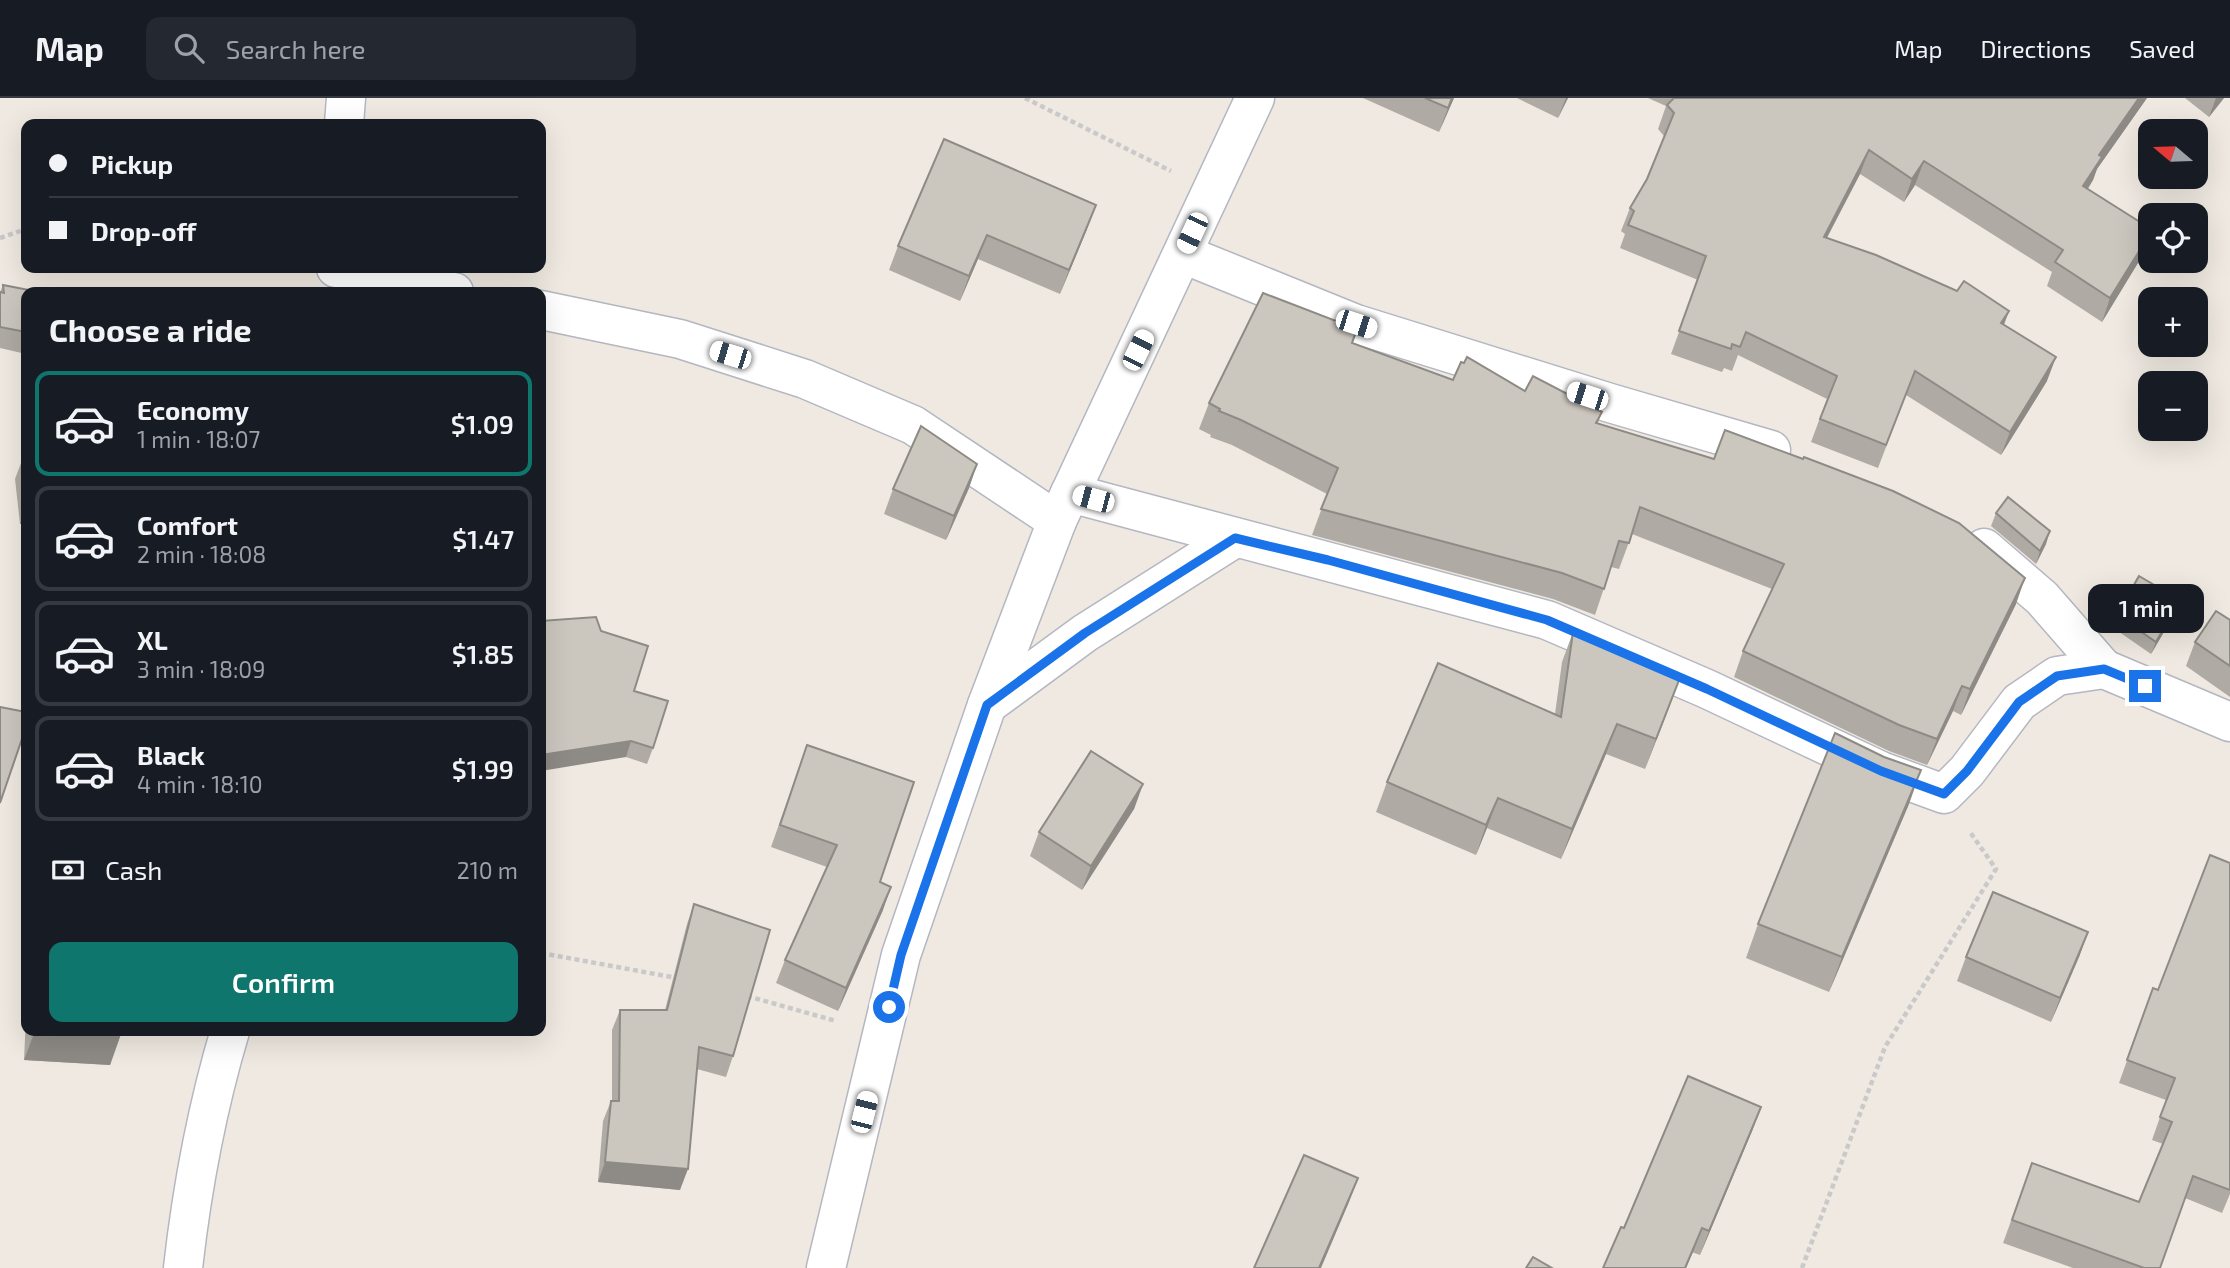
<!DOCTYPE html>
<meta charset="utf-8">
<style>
:root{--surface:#171b24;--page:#242831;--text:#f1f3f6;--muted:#9ea1a6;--line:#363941;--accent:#0f766e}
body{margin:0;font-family:"Exo 2",sans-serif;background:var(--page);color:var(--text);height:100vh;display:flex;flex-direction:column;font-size:26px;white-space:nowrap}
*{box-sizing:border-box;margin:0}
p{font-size:23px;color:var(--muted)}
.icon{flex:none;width:38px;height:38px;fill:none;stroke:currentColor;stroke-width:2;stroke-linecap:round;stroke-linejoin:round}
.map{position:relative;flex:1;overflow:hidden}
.sheet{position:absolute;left:21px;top:189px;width:525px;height:749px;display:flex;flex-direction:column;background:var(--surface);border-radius:14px;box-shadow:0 7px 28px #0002}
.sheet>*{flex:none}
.top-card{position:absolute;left:21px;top:21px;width:525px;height:154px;border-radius:14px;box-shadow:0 7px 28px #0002;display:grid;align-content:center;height:154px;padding:0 28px;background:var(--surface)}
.needle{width:46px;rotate:289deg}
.tools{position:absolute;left:2138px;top:21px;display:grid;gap:14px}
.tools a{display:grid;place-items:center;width:70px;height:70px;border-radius:14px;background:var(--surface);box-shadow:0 7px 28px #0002;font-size:35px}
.end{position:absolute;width:32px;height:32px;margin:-16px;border:9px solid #1a73e8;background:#fff;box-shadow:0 0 0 4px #fff}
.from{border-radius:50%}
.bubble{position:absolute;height:49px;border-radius:14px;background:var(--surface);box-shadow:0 7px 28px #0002;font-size:23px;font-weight:600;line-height:49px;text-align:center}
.car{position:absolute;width:21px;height:42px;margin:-21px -10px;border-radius:9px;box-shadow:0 0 5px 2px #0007;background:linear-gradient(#fff 24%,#345 0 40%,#fff 0 76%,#345 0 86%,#fff 0)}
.top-card b{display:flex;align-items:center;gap:24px;height:66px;font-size:26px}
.top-card b+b{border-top:2px solid var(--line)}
.top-card i{width:18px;height:18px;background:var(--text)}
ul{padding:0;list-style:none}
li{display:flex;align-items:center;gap:21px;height:105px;margin:0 14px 10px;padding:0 14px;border:4px solid var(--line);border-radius:14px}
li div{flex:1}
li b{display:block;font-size:26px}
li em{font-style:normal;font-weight:600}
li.current{border-color:var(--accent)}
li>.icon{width:63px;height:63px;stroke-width:1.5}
h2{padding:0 28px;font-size:32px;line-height:84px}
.pay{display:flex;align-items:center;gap:18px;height:77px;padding:0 28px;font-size:26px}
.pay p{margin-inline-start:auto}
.cta{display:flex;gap:14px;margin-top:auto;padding:14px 28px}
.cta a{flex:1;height:80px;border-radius:14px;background:var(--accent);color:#fff;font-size:28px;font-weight:600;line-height:80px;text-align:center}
header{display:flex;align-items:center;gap:42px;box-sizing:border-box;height:98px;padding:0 35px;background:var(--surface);border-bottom:2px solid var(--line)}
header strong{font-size:33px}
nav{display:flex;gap:38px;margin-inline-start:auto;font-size:24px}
.search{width:490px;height:63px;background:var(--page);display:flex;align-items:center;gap:18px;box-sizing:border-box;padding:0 24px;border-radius:14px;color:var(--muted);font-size:26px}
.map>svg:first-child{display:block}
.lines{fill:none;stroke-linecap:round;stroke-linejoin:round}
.minor-casing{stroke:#b4b7c1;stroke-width:41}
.path{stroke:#c9c9c9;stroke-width:4.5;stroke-dasharray:5 3.5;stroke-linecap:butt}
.minor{stroke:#fff;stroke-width:38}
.wall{fill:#afaba4}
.shaded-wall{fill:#8e8b86}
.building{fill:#cbc7bf;stroke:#8e8b86;stroke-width:2}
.route{stroke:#1a73e8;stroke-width:9}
</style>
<header>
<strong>Map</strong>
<div class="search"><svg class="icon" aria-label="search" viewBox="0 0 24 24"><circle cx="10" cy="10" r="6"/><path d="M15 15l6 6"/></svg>Search here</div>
<nav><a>Map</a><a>Directions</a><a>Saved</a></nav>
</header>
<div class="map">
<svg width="2230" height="1170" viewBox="0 0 2230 1170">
<rect width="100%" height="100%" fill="#efe9e1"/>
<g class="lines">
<defs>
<g id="minor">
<path d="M344,26L346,0"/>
<path d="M1183,156L1356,226L1610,305L1771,352"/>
<path d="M336,170L454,194"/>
<path d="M541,212L680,241L805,281L913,327L1057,423"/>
<path d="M1070,395L1547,522L1707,591L1881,673L1944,696L1967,673L2019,604L2057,578L2104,571L2230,624"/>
<path d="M1984,450L2042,500L2104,571"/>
<path d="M987,607L1085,535L1235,440"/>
<path d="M183,1170C192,1090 207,1010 230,933"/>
<path d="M826,1170L901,857L987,607L1057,423L1255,0"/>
</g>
</defs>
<!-- minor casing -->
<use href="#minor" class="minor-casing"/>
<!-- path -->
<g class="path">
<path d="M1025,0L1171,73"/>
<path d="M0,140L26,131"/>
<path d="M541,855L677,880"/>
<path d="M747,898L836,923"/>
<path d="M1802,1170L1885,949L1996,771L1970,734"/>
</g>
<!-- minor -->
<use href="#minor" class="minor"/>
</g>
<!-- wall -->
<g class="wall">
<path d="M1363,0H1454L1439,34Z"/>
<path d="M1517,0H1568L1558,20Z"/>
<path d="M1648,0H2147L2097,71L2093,82L2088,91L2144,155L2102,224L2047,188L2052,174L1915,87L1904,104L1860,76L1827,140L1957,193L2009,213L2004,227L2047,283L2001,357L1906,297L1878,370L1811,344L1827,301L1738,257L1732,273L1724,270L1722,274L1671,256L1698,182L1620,150L1625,136L1621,133L1630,110L1647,81L1664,38L1658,31L1666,8Z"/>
<path d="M2185,0H2224L2209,19Z"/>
<path d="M944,41L1087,131L1060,196L978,161L960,203L889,172L898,148Z"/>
<path d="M3,187L26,194V256L0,250V194Z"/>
<path d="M1352,245L1453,282L1525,293L1602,314L1598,325L2016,506L1961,617L1953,613L1927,667L1889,653L1734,579L1743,553L1772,491L1632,436L1619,471L1611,469L1595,517L1553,501L1312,437L1327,396L1232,347L1210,339L1211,337L1199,331L1209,305Z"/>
<path d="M26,356V425L20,426L15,381L24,357Z"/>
<path d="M977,366L969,390L946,442L884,416L893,391Z"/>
<path d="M1996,415L2046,446L2036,466L1991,428Z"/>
<path d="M2180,502L2175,515L2151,556L2112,529L2117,517Z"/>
<path d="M2230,522V599L2186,568L2195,544Z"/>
<path d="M541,523L601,533L634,593L653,650L647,666L626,659Z"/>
<path d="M1573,534L1670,607L1645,671L1606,656L1561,761L1487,730L1476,757L1376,714L1387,684L1555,616L1562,564Z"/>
<path d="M807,647L880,784L883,812L838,913L776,885L785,862L827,769L771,749Z"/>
<path d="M1143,686L1134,711L1082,792L1030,758L1039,734Z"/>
<path d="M1909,706L1829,894L1746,860L1758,826Z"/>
<path d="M2230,765V1096L2222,1115L2185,1100L2160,1170H2073L2003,1145L2032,1065L2139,1104L2163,1046L2152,1042L2166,1002L2119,985L2153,890L2158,892Z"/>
<path d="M694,806L733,958L726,979L697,971L680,1092L598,1084L603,1023L611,1003H612V932L620,912H665L687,826Z"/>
<path d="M2088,834L2079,859L2051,924L1957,883L1966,859Z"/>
<path d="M26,918V933H122L110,967L24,962Z"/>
<path d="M1761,1009L1752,1033L1700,1157L1624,1130Z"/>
</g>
<!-- shaded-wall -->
<g class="shaded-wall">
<path d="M1452,0H1454L1439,34L1448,10Z"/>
<path d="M1566,0H1568L1558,20Z"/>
<path d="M2139,0H2147L2097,71L2093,82L2074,111L2083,88L2099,57Z"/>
<path d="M2216,0H2224L2209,19Z"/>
<path d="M1869,52L1860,76L1815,162L1824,139Z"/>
<path d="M1924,63L1915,87L1904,104L1912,81Z"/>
<path d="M1096,107L1087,131L1060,196L1069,172Z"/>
<path d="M2151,134L2144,155L2102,224L2110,200Z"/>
<path d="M987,137L978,161L960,203L969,178Z"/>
<path d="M2009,213L2000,236L2001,225Z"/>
<path d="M2056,259L2047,283L2001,357L2010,334Z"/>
<path d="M977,366L969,390L946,442L954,418Z"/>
<path d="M26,409V425L20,426Z"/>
<path d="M2050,433L2046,446L2036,466L2040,453Z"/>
<path d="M2025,480L2016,506L1961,617L1970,591Z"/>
<path d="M2180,502L2175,515L2151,556L2156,544Z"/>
<path d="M1681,577L1670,607L1645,671L1656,641Z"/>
<path d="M1962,588L1953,613L1927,667L1937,641Z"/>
<path d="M1617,626L1606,656L1561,761L1572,731Z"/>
<path d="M631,643L626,659L541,673V657Z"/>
<path d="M1921,672L1909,706L1829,894L1842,859Z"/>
<path d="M1143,686L1134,711L1082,792L1091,768Z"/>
<path d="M1498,700L1487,730L1476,757L1486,727Z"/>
<path d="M891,789L883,812L838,913L846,890Z"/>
<path d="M2088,834L2079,859L2051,924L2060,900Z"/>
<path d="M35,933H122L110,967L24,962Z"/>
<path d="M1761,1009L1752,1033L1700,1157L1709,1133Z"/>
<path d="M605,1064L688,1071L680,1092L598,1084Z"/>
<path d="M1358,1080L1349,1104L1321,1170H1319Z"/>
<path d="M1702,1130L1693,1154L1686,1170H1685Z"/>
</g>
<!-- building -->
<g class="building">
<path d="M1425,0H1452L1448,10Z"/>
<path d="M1674,0H2139L2099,57L2102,59L2083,88L2151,131V134L2110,200L2055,164L2063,152L1924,63L1912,81L1869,52L1824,139L1876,157L1957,193L1964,183L2009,213L2001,225L2056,259L2010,334L1915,273L1886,347L1820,321L1837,278L1746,234L1740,249L1732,246L1731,251L1679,233L1706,158L1628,127L1634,113L1630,110L1647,81L1674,15L1667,7Z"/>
<path d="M944,41L1096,107L1069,172L987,137L969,178L898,148Z"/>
<path d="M3,187L39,194H26V234L0,229V194L4,195Z"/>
<path d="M1263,195L1357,231L1352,245L1453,282L1461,264L1464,265L1467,259L1525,293L1533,278L1602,314L1596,325L1714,361L1725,332L1803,361L1804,359L1893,393L1959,425L2025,480L1970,591L1962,588L1937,641L1899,627L1743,553L1784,466L1640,409L1629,445L1619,443L1604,491L1562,475L1321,411L1338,370L1241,322L1219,313L1220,311L1209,305Z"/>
<path d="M921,328L977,366L954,418L893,391Z"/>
<path d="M26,356V377L24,357Z"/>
<path d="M2008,399L2050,433L2040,453L1996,415Z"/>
<path d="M2139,478L2180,502L2156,544L2117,517Z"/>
<path d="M541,494H543L541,523L596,519L601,533L648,548L634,593L668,603L653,650L631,643L541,657Z"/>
<path d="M2216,513L2230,522V568L2195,544Z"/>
<path d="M1573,534L1681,577L1656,641L1617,626L1572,731L1498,700L1486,727L1387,684L1438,565L1561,619Z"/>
<path d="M0,609L26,614V629L0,705Z"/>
<path d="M1835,635L1884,659L1921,672L1842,859L1758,826Z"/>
<path d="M807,647L914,684L880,784L891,789L846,890L785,862L837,747L780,727Z"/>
<path d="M1091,653L1143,686L1091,768L1039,734Z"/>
<path d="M2210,757L2230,765V1092L2193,1078L2160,1170H2144L2012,1122L2032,1065L2139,1104L2172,1024L2160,1019L2175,980L2127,962L2153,890L2158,892Z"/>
<path d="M1993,794L2088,834L2060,900L1966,859Z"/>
<path d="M694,806L770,832L733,958L699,949L688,1071L605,1064L611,1003H619L620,912H667Z"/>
<path d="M1688,978L1761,1009L1709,1133L1702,1130L1685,1170H1603L1621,1129L1624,1130Z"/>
<path d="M1304,1057L1358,1080L1319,1170H1254Z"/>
<path d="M1533,1159L1552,1170H1526Z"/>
</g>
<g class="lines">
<!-- route -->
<path class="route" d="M889,909L901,857L987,607L1085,535L1235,440L1328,462L1547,522L1707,591L1881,673L1944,696L1967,673L2019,604L2057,578L2104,571L2145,588"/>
</g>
</svg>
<div class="tools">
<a><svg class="needle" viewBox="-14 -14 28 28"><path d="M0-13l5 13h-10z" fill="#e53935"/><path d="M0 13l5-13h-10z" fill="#9ea1a6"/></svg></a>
<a><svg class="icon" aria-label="locate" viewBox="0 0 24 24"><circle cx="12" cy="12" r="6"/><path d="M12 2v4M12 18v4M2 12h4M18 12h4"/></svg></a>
<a>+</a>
<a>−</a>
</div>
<i class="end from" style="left:889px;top:909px"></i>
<i class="end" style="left:2145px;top:588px"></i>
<div class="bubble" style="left:2088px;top:486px;width:116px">1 min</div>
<i class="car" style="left:1192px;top:135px;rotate:205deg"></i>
<i class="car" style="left:1356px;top:226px;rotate:108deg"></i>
<i class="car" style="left:1138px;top:252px;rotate:26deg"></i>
<i class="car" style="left:730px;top:257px;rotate:287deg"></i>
<i class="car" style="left:1587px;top:298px;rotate:288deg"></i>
<i class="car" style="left:1093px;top:401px;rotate:285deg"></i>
<i class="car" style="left:864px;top:1014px;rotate:14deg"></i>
<div class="top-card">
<b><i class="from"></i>Pickup</b>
<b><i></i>Drop-off</b>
</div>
<section class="sheet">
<h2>Choose a ride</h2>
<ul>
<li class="current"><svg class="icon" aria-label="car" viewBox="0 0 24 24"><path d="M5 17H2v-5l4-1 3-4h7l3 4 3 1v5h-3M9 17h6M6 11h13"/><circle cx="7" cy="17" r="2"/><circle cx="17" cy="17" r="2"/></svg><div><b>Economy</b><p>1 min · 18:07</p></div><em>$1.09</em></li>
<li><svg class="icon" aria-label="car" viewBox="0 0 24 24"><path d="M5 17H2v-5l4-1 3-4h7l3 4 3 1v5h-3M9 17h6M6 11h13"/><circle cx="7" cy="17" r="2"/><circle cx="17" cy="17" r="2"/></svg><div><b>Comfort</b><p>2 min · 18:08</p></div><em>$1.47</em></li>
<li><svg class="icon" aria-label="car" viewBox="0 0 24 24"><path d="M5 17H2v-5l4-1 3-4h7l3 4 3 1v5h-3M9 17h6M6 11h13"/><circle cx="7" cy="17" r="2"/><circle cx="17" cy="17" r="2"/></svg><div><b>XL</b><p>3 min · 18:09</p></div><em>$1.85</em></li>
<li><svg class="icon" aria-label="car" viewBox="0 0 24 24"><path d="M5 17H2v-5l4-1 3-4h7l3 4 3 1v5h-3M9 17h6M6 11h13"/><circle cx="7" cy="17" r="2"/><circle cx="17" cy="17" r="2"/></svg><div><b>Black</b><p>4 min · 18:10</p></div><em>$1.99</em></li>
</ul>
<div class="pay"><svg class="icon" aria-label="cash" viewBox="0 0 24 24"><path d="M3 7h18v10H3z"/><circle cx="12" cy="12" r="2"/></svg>Cash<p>210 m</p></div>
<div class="cta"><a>Confirm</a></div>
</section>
</div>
